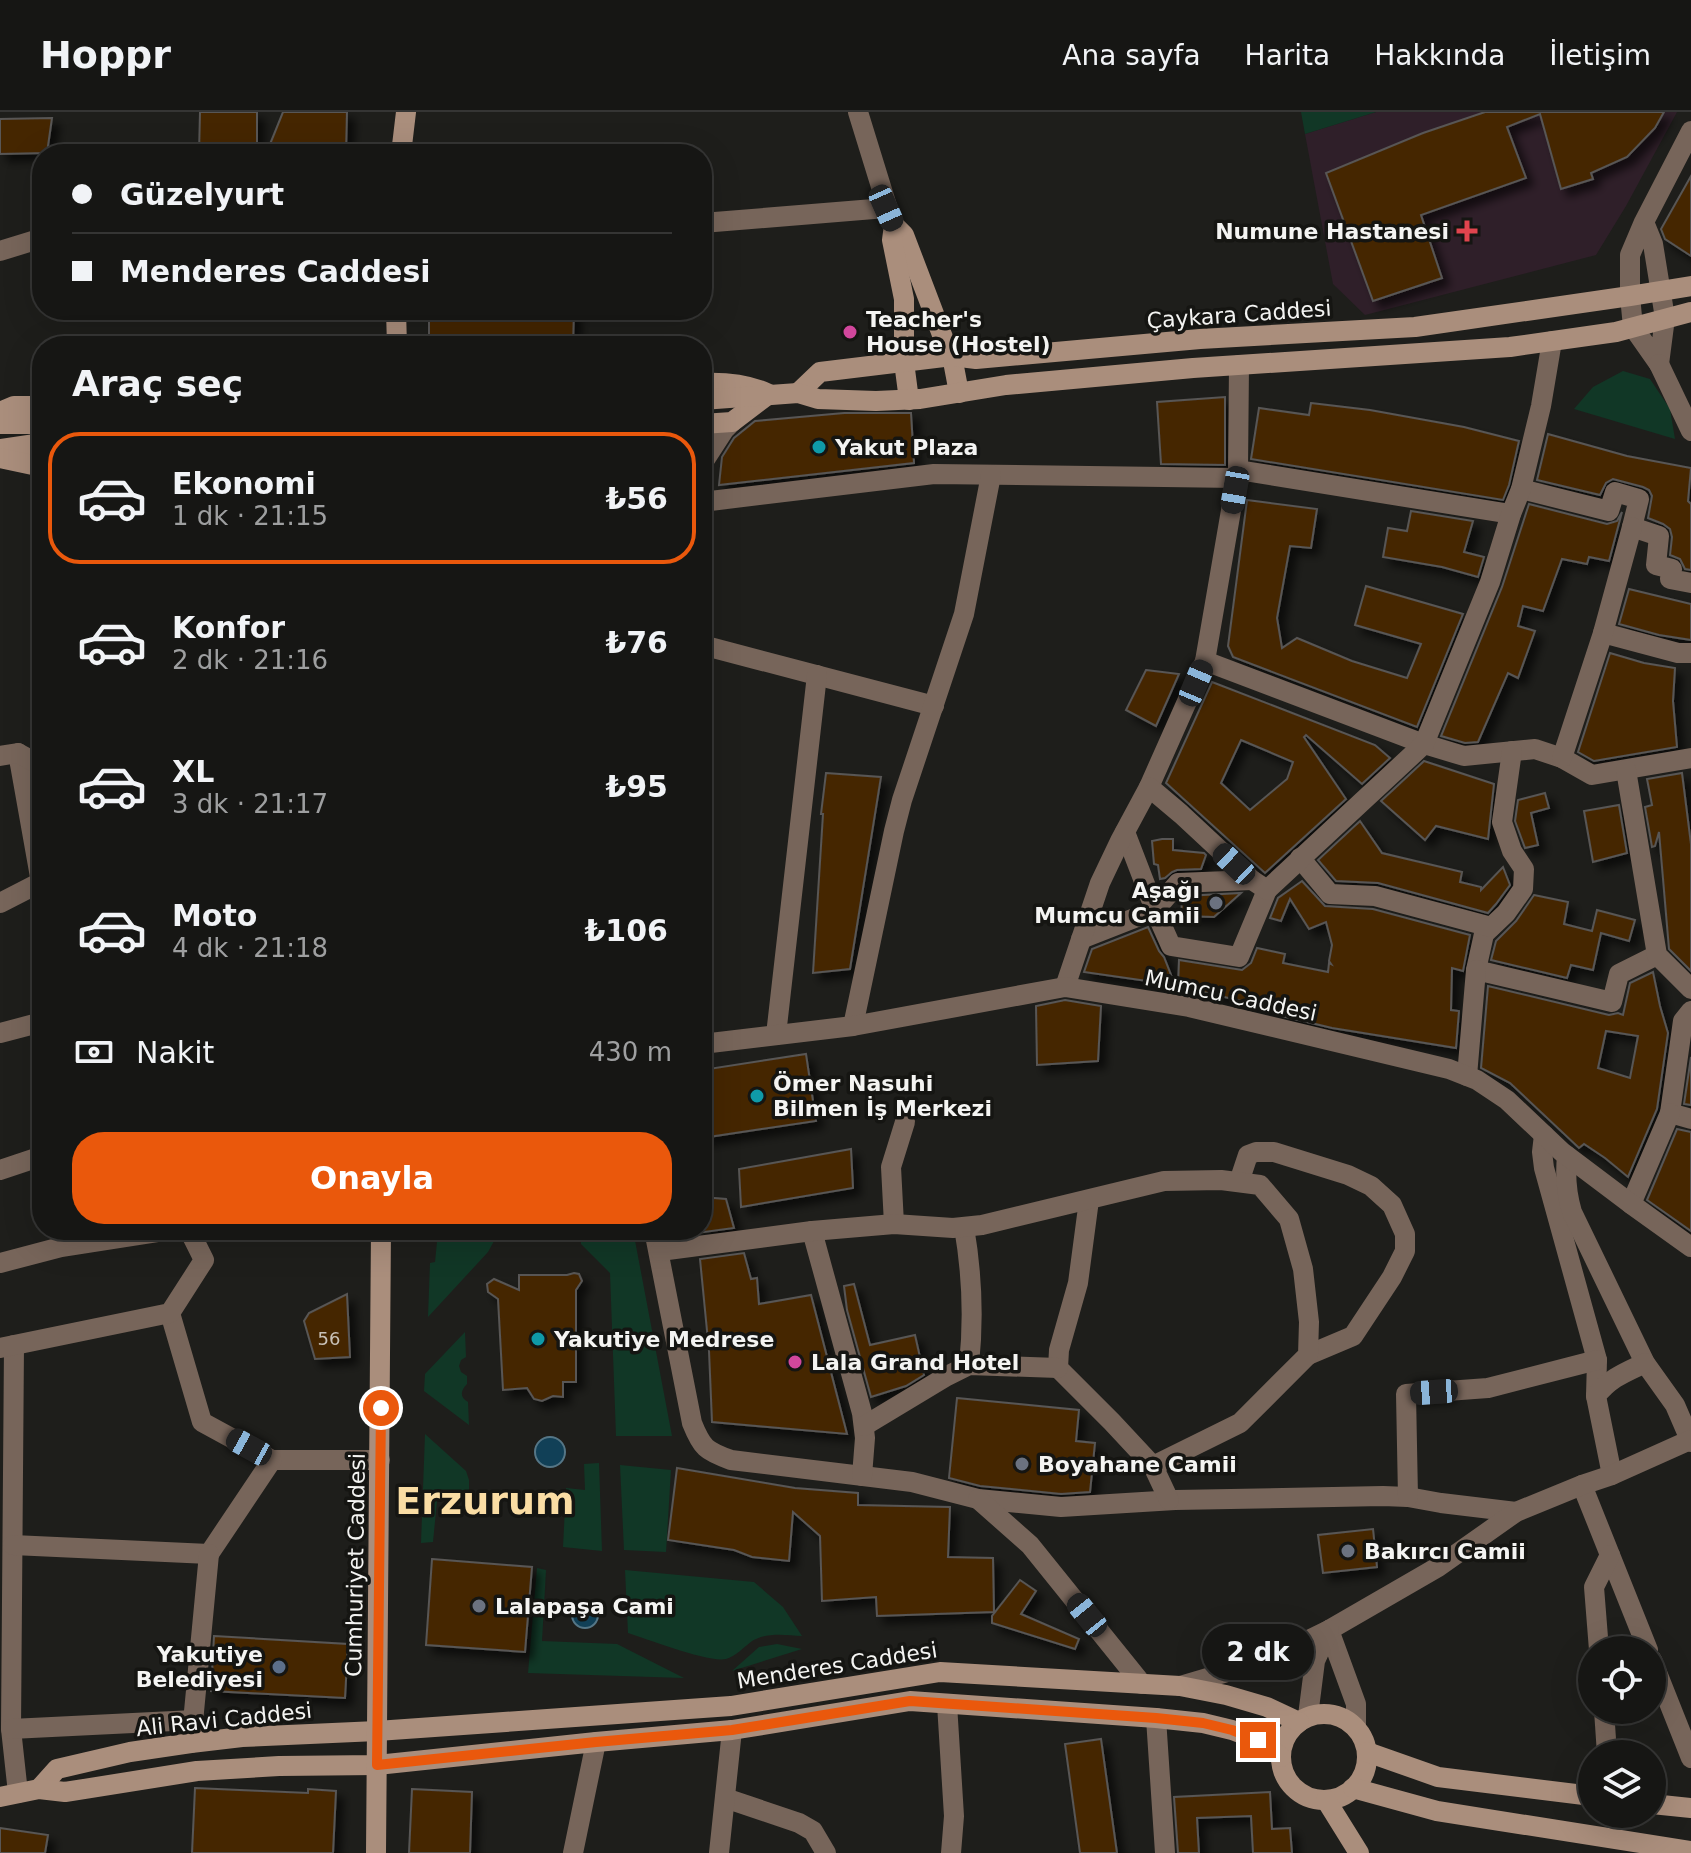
<!DOCTYPE html>
<html lang="tr">
<meta charset="utf-8">
<style>
:root{--surface:#161614;--page:#232322;--text:#f1f3f6;--muted:#9e9fa0;--line:#353534;--accent:#ea580c}
body{margin:0;font-family:"DejaVu Sans",sans-serif;background:var(--page);color:var(--text);height:100vh;display:flex;flex-direction:column;font-size:30px;white-space:nowrap}
*{box-sizing:border-box;margin:0}
p{font-size:26px;color:var(--muted)}
.icon{flex:none;width:44px;height:44px;fill:none;stroke:currentColor;stroke-width:2;stroke-linecap:round;stroke-linejoin:round}
.map{position:relative;flex:1;overflow:hidden}
.side{position:absolute;left:32px;top:224px;width:680px;height:904px;display:flex;flex-direction:column;background:var(--surface);border-radius:32px;box-shadow:0 8px 32px #0002,0 0 0 2px var(--line)}
.side>*{flex:none}
.banner{position:absolute;left:32px;top:32px;width:680px;height:176px;border-radius:32px;box-shadow:0 8px 32px #0002,0 0 0 2px var(--line);display:grid;align-content:center;height:176px;padding:0 40px;background:var(--surface)}
.fabs{position:absolute;left:1578px;top:1524px;display:grid;gap:16px}
.fabs a{display:grid;place-items:center;width:88px;height:88px;border-radius:50%;background:var(--surface);box-shadow:0 8px 32px #0002,0 0 0 2px var(--line);font-size:40px}
.end{position:absolute;width:36px;height:36px;margin:-18px;border:10px solid #ea580c;background:#fff;box-shadow:0 0 0 4px #fff}
.from{border-radius:50%}
.bubble{position:absolute;height:56px;border-radius:28px;background:var(--surface);box-shadow:0 8px 32px #0002,0 0 0 2px var(--line);font-size:26px;font-weight:800;line-height:56px;text-align:center}
.car{position:absolute;width:24px;height:48px;margin:-24px -12px;border-radius:10px;box-shadow:0 0 6px 2px #0007;background:linear-gradient(#222 24%,#8ab4d8 0 40%,#222 0 76%,#8ab4d8 0 86%,#222 0)}
.banner b{display:flex;align-items:center;gap:28px;height:76px;font-size:30px}
.banner b+b{border-top:2px solid var(--line)}
.banner i{width:20px;height:20px;background:var(--text)}
ul{padding:0;list-style:none}
li{display:flex;align-items:center;gap:24px;height:132px;margin:0 16px 12px;padding:0 24px;border:4px solid transparent;border-radius:32px}
li div{flex:1}
li b{display:block;font-size:30px}
li em{font-style:normal;font-weight:800}
li.current{border-color:var(--accent)}
li>.icon{width:72px;height:72px;stroke-width:1.5}
h2{padding:0 40px;font-size:36px;line-height:96px}
.pay{display:flex;align-items:center;gap:20px;height:88px;padding:0 40px;font-size:30px}
.pay p{margin-inline-start:auto}
.cta{display:flex;gap:16px;margin-top:auto;padding:16px 40px}
.cta a{flex:1;height:92px;border-radius:32px;background:var(--accent);color:#fff;font-size:32px;font-weight:800;line-height:92px;text-align:center}
header{display:flex;align-items:center;gap:48px;box-sizing:border-box;height:112px;padding:0 40px;background:var(--surface);border-bottom:2px solid var(--line)}
header strong{font-size:38px}
nav{display:flex;gap:44px;margin-inline-start:auto;font-size:28px}
.map>svg:first-child{display:block}
.medical{fill:#2f1f29}
.green{fill:#113726}
.water{fill:#114057;stroke:#557686;stroke-width:2}
.building{fill:#442706;stroke:#585654;stroke-width:2;fill-rule:evenodd;filter:url(#shadow)}
.lines{fill:none;stroke-linecap:round;stroke-linejoin:round}
.minor{stroke:#77655a;stroke-width:20}
.tertiary{stroke:#77655a;stroke-width:20}
.secondary{stroke:#aa8e7c;stroke-width:20}
.route{stroke:#ea580c;stroke-width:10}
.health-dot{fill:#e0444e;stroke:#151512;stroke-width:3}
.hotel-dot{fill:#d1479c;stroke:#151512;stroke-width:3}
.culture-dot{fill:#0f9aa8;stroke:#151512;stroke-width:3}
.worship-dot{fill:#6b7280;stroke:#151512;stroke-width:3}
.service-dot{fill:#5c6f8a;stroke:#151512;stroke-width:3}
.labels{text-anchor:middle;stroke-width:7;stroke-linejoin:round;paint-order:stroke}
.number-label{font-size:18px;fill:#c8c1b7}
.poi-label{font-size:22px;font-weight:bold;fill:#f4f4f2;stroke:#151512;text-anchor:start}
.street-label{font-size:22px;fill:#f4f4f2;stroke:#151512}
.town-label{font-size:38px;font-weight:bold;fill:#fadda4;stroke:#151512}
</style>
<header>
<strong>Hoppr</strong>
<nav><a>Ana sayfa</a><a>Harita</a><a>Hakkında</a><a>İletişim</a></nav>
</header>
<div class="map">
<svg width="1691" height="1741" viewBox="0 0 1691 1741">
<defs>
<filter id="shadow"><feDropShadow dx="7" dy="7" stdDeviation="4" flood-color="#0009"/></filter>
</defs>
<rect width="100%" height="100%" fill="#1e1e1b"/>
<!-- medical -->
<path class="medical" d="M1376,0H1677L1626,94L1596,143L1365,203L1333,172L1305,22Z"/>
<!-- green -->
<g class="green">
<path d="M1301,0H1376L1305,22Z"/>
<path d="M1623,259L1650,267L1670,297L1675,327L1574,297L1593,275Z"/>
<path d="M431,1118H496V1120L494,1129L488,1140L428,1205L430,1151L435,1150L438,1120Z"/>
<path d="M581,1118H633L672,1324H616L610,1161L581,1132Z"/>
<path d="M465,1220L466,1245L461,1248L459,1254L461,1260L467,1264V1272C461,1278 459,1285 468,1290L469,1313L424,1279L425,1262Z"/>
<path d="M425,1322L466,1359L469,1368V1381L438,1379L433,1430L421,1431Z"/>
<path d="M599,1351L602,1439L563,1435L566,1376L585,1378L584,1352Z"/>
<path d="M620,1353L671,1358L666,1440L624,1438Z"/>
<path d="M537,1456L546,1458L542,1529L617,1532L684,1566L528,1561Z"/>
<path d="M625,1458L754,1470L783,1495L802,1524C786,1523 767,1520 752,1529C745,1534 735,1545 726,1547C709,1551 647,1527 628,1521Z"/>
<path d="M777,1532L802,1537L732,1559L759,1535Z"/>
</g>
<!-- water -->
<g class="water">
<circle cx="550" cy="1340" r="15"/>
<circle cx="585" cy="1503" r="13"/>
</g>
<!-- building -->
<g class="building">
<path d="M200,0H257V42H199Z"/>
<path d="M283,0H347L346,42H266Z"/>
<path d="M1485,0H1664L1655,16L1627,45L1591,61L1593,67L1561,77L1540,2L1507,15L1526,66L1421,103L1442,166L1373,189L1326,61L1423,21Z"/>
<path d="M52,6L47,41L0,42V7Z"/>
<path d="M1691,64V144L1665,127L1661,117Z"/>
<path d="M429,198H574L573,234H429Z"/>
<path d="M1225,285V353L1161,352L1157,290Z"/>
<path d="M1311,291L1370,298L1464,315L1519,329L1509,373L1503,388L1251,347L1259,296L1309,303Z"/>
<path d="M844,301H911L914,351L719,373L722,345L734,326L755,309Z"/>
<path d="M1548,322L1627,344L1691,356L1688,389L1691,392V458L1685,457L1680,447L1670,443L1672,425L1670,417L1663,412L1648,406L1652,384L1649,378L1643,375L1613,367L1606,371L1600,383L1537,368Z"/>
<path d="M1247,388L1317,397L1311,436L1290,434L1277,506L1282,536L1297,526L1352,549L1407,566L1421,532L1355,513L1366,474L1463,502L1417,615L1233,545L1228,534Z"/>
<path d="M1529,392L1607,412L1617,409L1622,400L1609,449L1589,445L1587,452L1562,447L1543,499L1523,494L1518,514L1535,519L1518,566L1508,561L1478,630L1465,631L1441,624L1502,475Z"/>
<path d="M1411,399L1473,409L1464,440L1484,445L1478,465L1442,455L1383,445L1388,416L1407,419Z"/>
<path d="M1629,477L1691,492V528L1659,523L1619,512Z"/>
<path d="M1610,541L1644,551L1675,556L1673,589L1677,635L1594,649L1578,640Z"/>
<path d="M1146,558L1179,562L1156,614L1126,598Z"/>
<path d="M1212,570L1375,633L1390,646L1362,672L1306,623L1304,625L1346,687L1265,761L1166,671ZM1241,628L1293,650L1287,667L1250,698L1221,671Z"/>
<path d="M1424,649L1494,672L1488,727L1436,714L1425,728L1381,689Z"/>
<path d="M826,661L881,665L850,857L813,861L823,702H821Z"/>
<path d="M1682,661L1691,732V859L1669,837L1659,720L1655,734L1652,735L1645,695L1652,693L1647,667Z"/>
<path d="M1545,681L1549,696L1531,701L1538,733L1525,736L1515,709L1518,688Z"/>
<path d="M1619,693L1627,741L1593,750L1584,699Z"/>
<path d="M1360,709L1382,741L1462,760L1460,770L1481,775V778L1503,755L1510,773L1496,792L1488,801L1378,771L1336,769L1318,748Z"/>
<path d="M1162,727H1173V738L1204,741L1206,743L1201,757L1177,758L1172,760L1165,766L1160,767L1158,753L1154,752L1152,729Z"/>
<path d="M1302,769L1325,794L1373,797L1470,823L1463,859L1452,856L1451,898L1459,899L1456,936L1332,916L1282,904L1283,899L1178,874L1179,848L1242,858L1251,851L1257,836L1285,842L1283,851L1328,860L1329,851L1331,852L1329,849L1332,833L1326,810L1309,817L1290,787L1281,809L1270,806L1278,786Z"/>
<path d="M1241,781L1214,805L1181,804L1182,787L1184,784Z"/>
<path d="M1534,783L1568,790L1564,812L1592,819L1597,798L1635,808L1629,829L1601,821L1593,858L1571,853L1567,866L1491,848L1496,829L1516,809Z"/>
<path d="M1148,815L1159,839L1164,845L1175,873L1084,860L1092,837Z"/>
<path d="M1653,860L1660,894L1668,921L1657,997L1628,1065L1605,1046L1584,1032L1579,1036L1510,971L1481,956L1488,874L1609,903L1618,901L1623,903L1630,871ZM1606,919L1638,924L1630,966L1598,956Z"/>
<path d="M1065,888L1101,894L1098,949L1037,953L1036,894Z"/>
<path d="M806,942L816,1009L702,1026V958Z"/>
<path d="M1691,945V993L1684,992Z"/>
<path d="M1677,1017L1691,1020V1119L1647,1088Z"/>
<path d="M851,1037L853,1076L741,1095L739,1057Z"/>
<path d="M702,1085L726,1087L734,1116L697,1121L696,1118H702Z"/>
<path d="M744,1141L751,1167L757,1166L759,1192L811,1183L847,1322L712,1310L709,1239L700,1147Z"/>
<path d="M574,1161L579,1162L582,1169L576,1178V1270H563V1285L553,1284L542,1289L534,1287L527,1276L503,1278L498,1187L488,1180L487,1172L494,1167L519,1178V1163H567Z"/>
<path d="M854,1172L870,1233L915,1223L924,1263L906,1274L871,1285L847,1198L844,1174Z"/>
<path d="M347,1182L350,1245L315,1247L304,1209L309,1201Z"/>
<path d="M957,1286L1079,1298L1076,1329L1095,1331L1090,1380L1061,1382L980,1374L949,1366Z"/>
<path d="M677,1356L795,1376L858,1381V1393L950,1395L948,1445L993,1446L994,1500L877,1504L876,1485L822,1489L820,1424L793,1400L789,1449L752,1445L734,1438L668,1428Z"/>
<path d="M1373,1417L1377,1455L1323,1461L1318,1423Z"/>
<path d="M432,1447L532,1455L525,1540L426,1533Z"/>
<path d="M1020,1468L1036,1479L1021,1502L1079,1527L1075,1537L992,1511V1504Z"/>
<path d="M214,1524L348,1532L345,1586L211,1579Z"/>
<path d="M1101,1627L1117,1741H1080L1065,1632Z"/>
<path d="M195,1676L308,1681V1677L336,1679L333,1741H192Z"/>
<path d="M412,1677L472,1680L470,1741H409Z"/>
<path d="M1270,1680L1272,1717L1290,1716L1292,1741H1253L1251,1704L1197,1706L1199,1741H1178L1174,1685Z"/>
<path d="M0,1716L48,1723L45,1741H0Z"/>
</g>
<g class="lines">
<!-- minor -->
<g class="minor">
<path d="M858,0L891,107"/>
<path d="M1644,110L1653,132L1665,206L1659,252L1633,215L1630,184V143L1644,110L1691,19"/>
<path d="M702,111L886,96"/>
<path d="M0,139L42,126"/>
<path d="M1659,252L1691,319"/>
<path d="M702,352L724,318L732,310"/>
<path d="M1238,358L1511,402"/>
<path d="M1521,377L1609,399L1615,380L1639,387L1632,415L1659,424L1656,453L1672,457L1670,467L1691,471"/>
<path d="M702,390L934,362L1237,366"/>
<path d="M1603,521L1678,541H1691"/>
<path d="M702,533L934,594"/>
<path d="M1205,549L1424,632L1464,644L1535,637L1562,646L1592,663L1691,646"/>
<path d="M1512,639L1502,710L1512,739L1524,757L1523,777L1506,801L1484,822L1476,858L1612,890L1619,862L1657,843"/>
<path d="M18,641L42,776"/>
<path d="M0,644L18,641L42,654"/>
<path d="M1562,646L1603,521L1632,415"/>
<path d="M1626,658L1657,843L1691,877"/>
<path d="M1149,675L1205,549L1238,358L1239,253"/>
<path d="M1125,720L1155,798L1171,834L1239,845L1267,778"/>
<path d="M1300,746L1330,782L1375,784L1491,815"/>
<path d="M0,791L41,770"/>
<path d="M1081,827L1155,798L1178,771L1252,768"/>
<path d="M1065,875L1100,771L1120,729L1149,675L1181,702L1252,768L1267,778L1424,632L1490,470L1511,402L1521,377L1541,294L1552,229"/>
<path d="M1691,899L1683,909L1670,1001L1691,1007"/>
<path d="M853,914L894,719L902,688L964,502L991,363"/>
<path d="M0,921L42,910"/>
<path d="M776,923L817,563"/>
<path d="M1467,964L1476,858"/>
<path d="M1544,1023L1542,1040L1544,1056L1597,1248L1596,1284"/>
<path d="M1567,1044C1565,1064 1566,1080 1572,1100L1645,1251L1675,1293L1691,1330"/>
<path d="M0,1058L42,1044"/>
<path d="M1239,1070L1248,1043L1256,1040H1274L1348,1063L1371,1074L1392,1093L1405,1122V1139L1392,1165L1353,1224L1308,1243"/>
<path d="M1089,1088L1078,1171L1059,1238L1058,1256L1112,1310L1153,1354"/>
<path d="M1631,1092L1670,1001"/>
<path d="M894,1112L891,1055L905,1010"/>
<path d="M964,1115C972,1161 974,1206 969,1253"/>
<path d="M654,1118L692,1311C702,1336 706,1339 731,1348L912,1370L978,1387L1061,1395L1175,1388L1383,1384L1408,1385L1441,1391L1516,1400"/>
<path d="M812,1119L862,1301L865,1326L862,1364"/>
<path d="M660,1139L812,1119L894,1112L953,1116L982,1113L1164,1069L1221,1068L1260,1073L1289,1107L1303,1157L1309,1210L1308,1243L1240,1311L1153,1354L1169,1388"/>
<path d="M0,1151L61,1135L170,1118"/>
<path d="M170,1201L202,1310L272,1348H380"/>
<path d="M14,1233L11,1617L18,1681"/>
<path d="M0,1236L170,1201L204,1148L189,1118"/>
<path d="M864,1314L947,1264L969,1253L1058,1256"/>
<path d="M1612,1363L1596,1284C1610,1266 1624,1261 1645,1251"/>
<path d="M1582,1373L1648,1538"/>
<path d="M1408,1385L1406,1282L1488,1276L1597,1248"/>
<path d="M978,1387L1030,1433L1142,1572"/>
<path d="M13,1433L209,1442L272,1348"/>
<path d="M1329,1518L1356,1592V1616"/>
<path d="M1599,1538L1594,1475L1610,1443"/>
<path d="M1652,1548L1691,1646"/>
<path d="M1180,1574L1268,1548L1329,1518L1438,1455L1516,1400L1582,1373L1612,1363L1690,1328"/>
<path d="M947,1592L954,1704L951,1741"/>
<path d="M1604,1598L1607,1642"/>
<path d="M1308,1604L1315,1549L1329,1518"/>
<path d="M1156,1606L1165,1741"/>
<path d="M11,1617L194,1608"/>
<path d="M191,1631L209,1442"/>
<path d="M725,1686L799,1711L813,1719L826,1741"/>
<path d="M573,1741L596,1630"/>
<path d="M719,1741L732,1618"/>
</g>
<!-- tertiary -->
<path class="tertiary" d="M702,932L853,914L1065,875L1189,895L1449,957L1477,968L1507,988L1562,1040L1631,1092L1691,1135"/>
<!-- secondary -->
<g class="secondary">
<path d="M401,42L406,0"/>
<path d="M894,113L904,123L944,228L952,244L959,281"/>
<path d="M894,113L892,128L904,187V250L909,288"/>
<path d="M396,198L397,234"/>
<path d="M702,271C725,270 748,272 769,282L732,310L702,312"/>
<path d="M798,281L820,260L952,244L976,247L1200,227L1415,215L1630,184L1691,174"/>
<path d="M702,288L798,281L818,287L876,289L920,287L1006,273L1193,256L1510,235L1616,220L1691,200"/>
<path d="M0,300L14,294H42"/>
<path d="M0,312H42"/>
<path d="M0,337L42,331"/>
<path d="M0,346L42,355"/>
<circle cx="1324" cy="1645" r="43"/>
<path d="M1367,1640L1438,1665L1592,1684"/>
<path d="M1353,1676L1437,1699L1691,1739"/>
<path d="M39,1677L57,1657L130,1640L191,1631L242,1625L377,1619L731,1594L940,1560L1180,1574L1226,1583L1267,1595L1299,1610"/>
<path d="M0,1685L39,1677L65,1680L197,1659L279,1654L377,1653L596,1630L732,1618L910,1589L1156,1606L1203,1611L1232,1618L1258,1628L1281,1645"/>
<path d="M1326,1688L1359,1741"/>
<path d="M1652,1692L1691,1696"/>
<path d="M376,1741L381,1118"/>
</g>
</g>
<g class="lines">
<!-- route -->
<path class="route" d="M381,1296L377,1653L596,1630L732,1618L910,1589L1156,1606L1203,1611L1232,1618L1258,1628"/>
</g>
<!-- markers -->
<path class="health-dot" d="M1463 107h8v8h8v8h-8v8h-8v-8h-8v-8h8z"/>
<g class="hotel-dot">
<circle cx="850" cy="220" r="8"/>
<circle cx="795" cy="1250" r="8"/>
</g>
<g class="culture-dot">
<circle cx="819" cy="335" r="8"/>
<circle cx="757" cy="984" r="8"/>
<circle cx="538" cy="1227" r="8"/>
</g>
<g class="worship-dot">
<circle cx="1216" cy="791" r="8"/>
<circle cx="1022" cy="1352" r="8"/>
<circle cx="1348" cy="1439" r="8"/>
<circle cx="479" cy="1494" r="8"/>
</g>
<circle class="service-dot" cx="279" cy="1555" r="8"/>
<g class="labels">
<!-- number labels -->
<g class="number-label">
<text x="329" y="1233">56</text>
</g>
<!-- poi labels -->
<g class="poi-label">
<text x="1449" y="127" text-anchor="end">Numune Hastanesi</text>
<text x="866" y="215">Teacher's<tspan x="866" dy="25">House (Hostel)</tspan></text>
<text x="835" y="343">Yakut Plaza</text>
<text x="1200" y="786" text-anchor="end">Aşağı<tspan x="1200" dy="25">Mumcu Camii</tspan></text>
<text x="773" y="979">Ömer Nasuhi<tspan x="773" dy="25">Bilmen İş Merkezi</tspan></text>
<text x="554" y="1235">Yakutiye Medrese</text>
<text x="811" y="1258">Lala Grand Hotel</text>
<text x="1038" y="1360">Boyahane Camii</text>
<text x="1364" y="1447">Bakırcı Camii</text>
<text x="495" y="1502">Lalapaşa Cami</text>
<text x="263" y="1550" text-anchor="end">Yakutiye<tspan x="263" dy="25">Belediyesi</tspan></text>
</g>
<!-- street labels -->
<g class="street-label">
<text transform="translate(1239 202) rotate(-4)" y="8">Çaykara Caddesi</text>
<text transform="translate(1231 883) rotate(12)" y="8">Mumcu Caddesi</text>
<text transform="translate(355 1453) rotate(-89)" y="8">Cumhuriyet Caddesi</text>
<text transform="translate(837 1553) rotate(-9)" y="8">Menderes Caddesi</text>
<text transform="translate(224 1607) rotate(-6)" y="8">Ali Ravi Caddesi</text>
</g>
<!-- town labels -->
<g class="town-label">
<text x="485" y="1402">Erzurum</text>
</g>
</g>
</svg>
<div class="fabs">
<a><svg class="icon" aria-label="locate" viewBox="0 0 24 24"><circle cx="12" cy="12" r="6"/><path d="M12 2v4M12 18v4M2 12h4M18 12h4"/></svg></a>
<a><svg class="icon" aria-label="layers" viewBox="0 0 24 24"><path d="M12 4l9 5-9 5-9-5zM3 14l9 5 9-5"/></svg></a>
</div>
<i class="end from" style="left:381px;top:1296px"></i>
<i class="end" style="left:1258px;top:1628px"></i>
<div class="bubble" style="left:1202px;top:1512px;width:112px">2 dk</div>
<i class="car" style="left:886px;top:96px;rotate:156deg"></i>
<i class="car" style="left:1235px;top:378px;rotate:190deg"></i>
<i class="car" style="left:1196px;top:571px;rotate:23deg"></i>
<i class="car" style="left:1234px;top:752px;rotate:313deg"></i>
<i class="car" style="left:1434px;top:1280px;rotate:266deg"></i>
<i class="car" style="left:249px;top:1335px;rotate:299deg"></i>
<i class="car" style="left:1087px;top:1503px;rotate:321deg"></i>
<div class="banner">
<b><i class="from"></i>Güzelyurt</b>
<b><i></i>Menderes Caddesi</b>
</div>
<section class="side">
<h2>Araç seç</h2>
<ul>
<li class="current"><svg class="icon" aria-label="car" viewBox="0 0 24 24"><path d="M5 17H2v-5l4-1 3-4h7l3 4 3 1v5h-3M9 17h6M6 11h13"/><circle cx="7" cy="17" r="2"/><circle cx="17" cy="17" r="2"/></svg><div><b>Ekonomi</b><p>1 dk · 21:15</p></div><em>₺56</em></li>
<li><svg class="icon" aria-label="car" viewBox="0 0 24 24"><path d="M5 17H2v-5l4-1 3-4h7l3 4 3 1v5h-3M9 17h6M6 11h13"/><circle cx="7" cy="17" r="2"/><circle cx="17" cy="17" r="2"/></svg><div><b>Konfor</b><p>2 dk · 21:16</p></div><em>₺76</em></li>
<li><svg class="icon" aria-label="car" viewBox="0 0 24 24"><path d="M5 17H2v-5l4-1 3-4h7l3 4 3 1v5h-3M9 17h6M6 11h13"/><circle cx="7" cy="17" r="2"/><circle cx="17" cy="17" r="2"/></svg><div><b>XL</b><p>3 dk · 21:17</p></div><em>₺95</em></li>
<li><svg class="icon" aria-label="car" viewBox="0 0 24 24"><path d="M5 17H2v-5l4-1 3-4h7l3 4 3 1v5h-3M9 17h6M6 11h13"/><circle cx="7" cy="17" r="2"/><circle cx="17" cy="17" r="2"/></svg><div><b>Moto</b><p>4 dk · 21:18</p></div><em>₺106</em></li>
</ul>
<div class="pay"><svg class="icon" aria-label="cash" viewBox="0 0 24 24"><path d="M3 7h18v10H3z"/><circle cx="12" cy="12" r="2"/></svg>Nakit<p>430 m</p></div>
<div class="cta"><a>Onayla</a></div>
</section>
</div>
